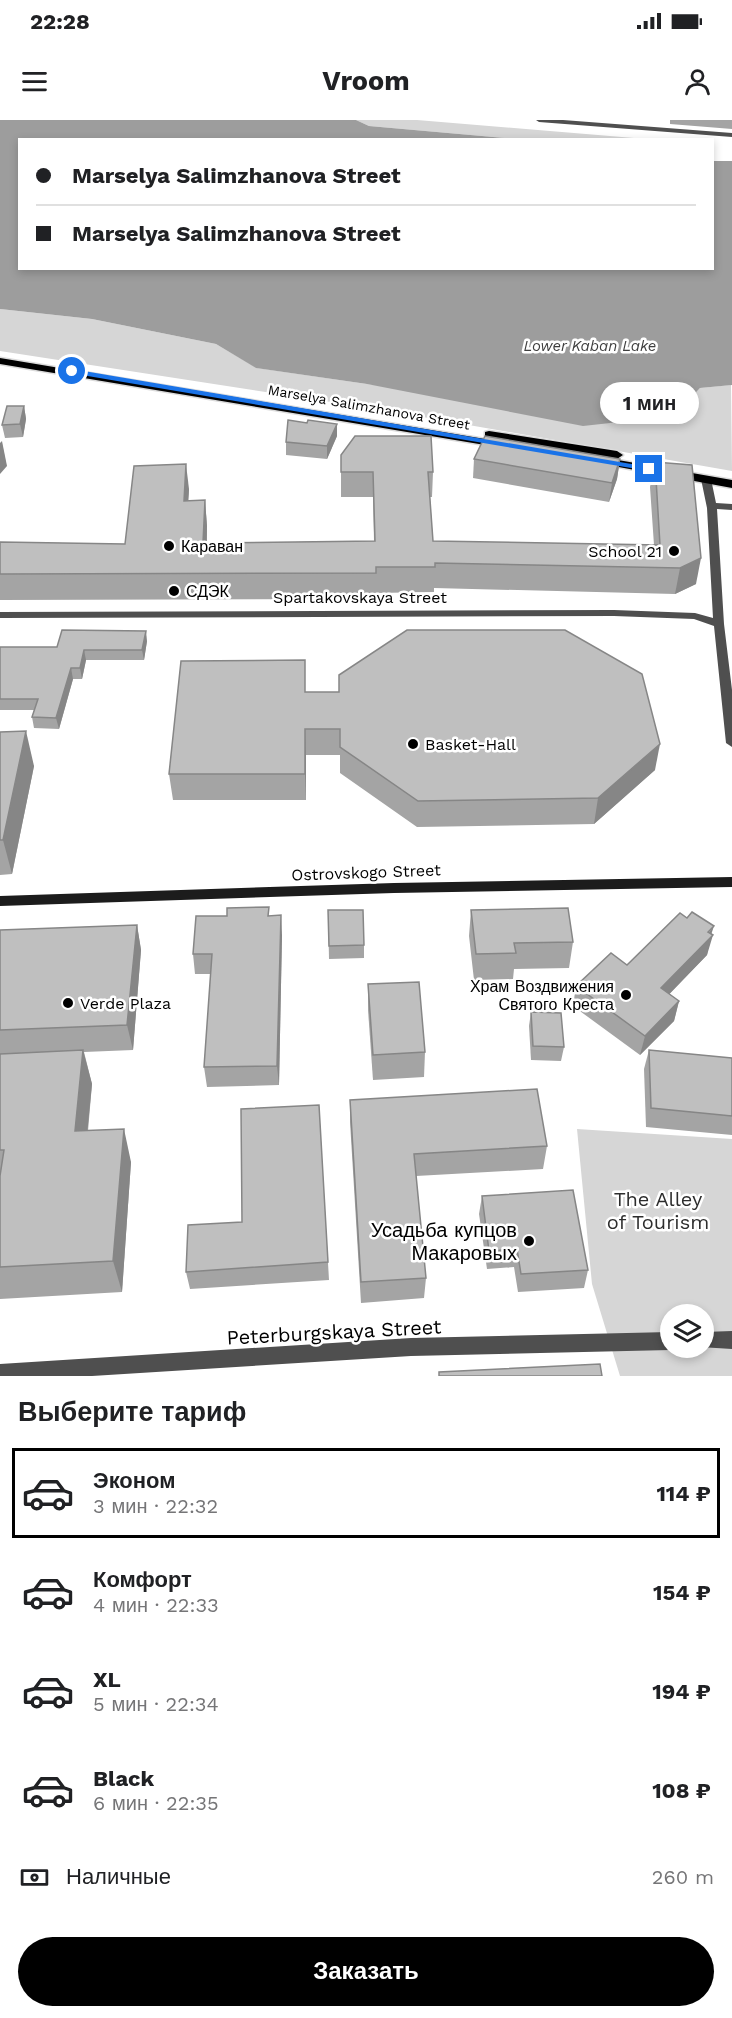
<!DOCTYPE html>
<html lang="ru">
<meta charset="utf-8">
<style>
:root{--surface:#fff;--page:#f6f6f6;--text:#202124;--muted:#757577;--line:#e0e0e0;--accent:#000}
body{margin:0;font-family:"Work Sans",sans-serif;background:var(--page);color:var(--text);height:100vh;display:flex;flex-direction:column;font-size:22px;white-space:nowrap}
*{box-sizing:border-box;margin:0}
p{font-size:20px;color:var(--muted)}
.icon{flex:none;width:33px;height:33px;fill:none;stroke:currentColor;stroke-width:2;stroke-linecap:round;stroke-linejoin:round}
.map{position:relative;height:1256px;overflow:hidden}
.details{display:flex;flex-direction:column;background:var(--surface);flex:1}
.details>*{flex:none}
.top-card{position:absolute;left:18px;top:18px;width:696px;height:132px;border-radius:0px;box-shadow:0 3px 9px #0003;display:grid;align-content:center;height:132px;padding:0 18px;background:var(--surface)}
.controls{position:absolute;left:660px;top:1184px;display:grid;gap:12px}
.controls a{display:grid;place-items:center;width:54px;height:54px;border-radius:50%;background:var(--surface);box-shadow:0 3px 9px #0003;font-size:30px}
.end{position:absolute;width:27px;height:27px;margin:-14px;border:8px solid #1a73e8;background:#fff;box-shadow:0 0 0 3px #fff}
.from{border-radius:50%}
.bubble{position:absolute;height:42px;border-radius:21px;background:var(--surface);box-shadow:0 3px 9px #0003;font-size:20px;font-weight:700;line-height:42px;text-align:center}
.top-card b{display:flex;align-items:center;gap:21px;height:57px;font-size:22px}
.top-card b+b{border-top:2px solid var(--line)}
.top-card i{width:15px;height:15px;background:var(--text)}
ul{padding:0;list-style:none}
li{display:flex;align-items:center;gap:18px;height:90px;margin:0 12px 9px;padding:0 6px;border:3px solid transparent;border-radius:0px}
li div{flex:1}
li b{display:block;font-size:22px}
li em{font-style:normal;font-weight:700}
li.active{border-color:var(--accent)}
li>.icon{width:54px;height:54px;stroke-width:1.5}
h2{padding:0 18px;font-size:27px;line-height:72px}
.pay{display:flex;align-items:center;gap:15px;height:66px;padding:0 18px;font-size:22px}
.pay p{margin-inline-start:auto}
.action{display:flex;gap:12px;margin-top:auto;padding:12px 18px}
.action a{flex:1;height:69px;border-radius:36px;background:var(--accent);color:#fff;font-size:24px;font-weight:700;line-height:69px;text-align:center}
.status{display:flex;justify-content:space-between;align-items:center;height:42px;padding:0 30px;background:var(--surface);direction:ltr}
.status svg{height:16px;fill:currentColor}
header{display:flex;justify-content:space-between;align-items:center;height:78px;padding:0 18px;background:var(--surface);font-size:27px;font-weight:700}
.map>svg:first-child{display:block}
.green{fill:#d6d6d6;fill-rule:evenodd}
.water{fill:#9d9d9d}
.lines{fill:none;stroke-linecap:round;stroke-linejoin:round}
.primary-casing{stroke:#dbdbdb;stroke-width:3}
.street{fill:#4f4f4f;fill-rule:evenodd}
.secondary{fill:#1c1c1c;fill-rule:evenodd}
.primary{fill:#000;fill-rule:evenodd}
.wall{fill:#a4a4a4}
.shaded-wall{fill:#868686}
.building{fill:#bfbfbf;stroke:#868686;stroke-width:1.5}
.route{fill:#1a73e8}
.poi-dot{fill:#000;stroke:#fff;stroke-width:2}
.labels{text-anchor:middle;stroke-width:5;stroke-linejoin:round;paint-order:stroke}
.far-street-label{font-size:14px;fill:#000;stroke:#fff}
.far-water-label{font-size:15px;font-style:italic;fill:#3e3e3e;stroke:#fff}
.poi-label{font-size:16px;fill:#000;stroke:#fff;text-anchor:start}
.street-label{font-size:16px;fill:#000;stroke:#fff}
.near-park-label{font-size:20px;fill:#2d2d2d;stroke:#fff}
.near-poi-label{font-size:20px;fill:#000;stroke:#fff;text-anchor:end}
.near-street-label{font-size:20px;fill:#000;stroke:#fff}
</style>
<div class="status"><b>22:28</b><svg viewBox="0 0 49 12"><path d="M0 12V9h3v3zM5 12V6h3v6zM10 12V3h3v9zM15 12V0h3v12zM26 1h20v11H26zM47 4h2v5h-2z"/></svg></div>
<header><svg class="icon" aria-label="menu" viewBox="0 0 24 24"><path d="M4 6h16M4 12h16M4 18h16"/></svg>Vroom<svg class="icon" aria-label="person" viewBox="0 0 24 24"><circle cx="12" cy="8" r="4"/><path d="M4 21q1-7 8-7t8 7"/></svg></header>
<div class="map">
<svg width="732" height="1256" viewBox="0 0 732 1256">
<rect width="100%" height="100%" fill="#fff"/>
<!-- green -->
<g class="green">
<path d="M356,0H417L646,19H517L369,6Z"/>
<path d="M0,189L92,199L216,224L257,248L367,264L674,296L700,268L731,265L732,351L383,290L0,231Z"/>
<path d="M577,1009L732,1019V1256H620L592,1164ZM670,1194H704V1227H670Z"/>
</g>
<!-- water -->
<path class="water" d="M0,0H356L369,6L517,19L20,20V148H712L713,41H732V265L700,268L674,296L583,306L367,264L256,248L216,224L92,199L0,189Z"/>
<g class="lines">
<defs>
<g id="primary">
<path d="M0,238L503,322L509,325L503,328L0,244Z"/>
<path d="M489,311L617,331L623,335L617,339L485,316V312Z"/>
<path d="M601,337L732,360V368L597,343V339Z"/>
</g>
</defs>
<!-- primary casing -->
<use href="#primary" class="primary-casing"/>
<!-- street -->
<g class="street">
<path d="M536,0H563L732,13V17L539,2Z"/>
<path d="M706,356L711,359L716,383L732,384V390L717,389L724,504L732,570V627L726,623L714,506L694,499L614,496L0,498V492L614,490L695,493L713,498L707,388L701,359Z"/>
<path d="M732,1211V1229L700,1227H704V1212Z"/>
<path d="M670,1212V1227H676L670,1230L411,1236L92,1256H0V1244L411,1218Z"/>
</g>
<!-- secondary -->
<path class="secondary" d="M732,757V767L394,773L0,786V776L394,763Z"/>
<!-- primary -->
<use href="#primary" class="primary"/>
</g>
<!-- wall -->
<g class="wall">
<path d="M670,0H732V9L670,4Z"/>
<path d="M24,286L26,299L23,317L5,318L2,305Z"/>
<path d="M307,303L337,304V316L327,339L286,335V322Z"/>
<path d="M474,339H620L617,359L609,382L473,358Z"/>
<path d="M655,342L696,464L675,474L434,468V472L376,473V479L0,480V422L125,424L189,369L188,381L205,380L207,406V423L374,421L373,377H341V352H433L432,377H430L433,421L654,425L650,367Z"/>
<path d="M147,521L144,540H86L82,559H73L59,609L34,608L32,597L34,590H0V527H57Z"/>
<path d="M306,572L655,650L594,704L417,707L340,653V635H306V680H173L169,654Z"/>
<path d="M0,612L34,646L12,754L0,755Z"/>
<path d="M328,790L364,825V838L329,839Z"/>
<path d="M471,790L573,822L569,848L514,849L513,859L474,860L469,816Z"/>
<path d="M269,796L282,815L279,965L207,967L204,947L211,854H195L193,834Z"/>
<path d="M137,805L141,830L133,930L84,932L92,964L88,1011L131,1042L122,1172L0,1179V810Z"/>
<path d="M711,814L707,835L669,874L679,881L674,901L640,935L573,886L576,866Z"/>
<path d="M368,864L425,932L424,957L373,960L368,890Z"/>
<path d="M531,892L564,927L561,941L531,940L529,906Z"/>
<path d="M649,930L732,938V1015L646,1007L644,949Z"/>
<path d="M350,980L547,1026L543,1049L416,1056L426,1158L424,1178L361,1183L350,1002Z"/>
<path d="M319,985L329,1160L190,1169L186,1152L242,1102Z"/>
<path d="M482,1076L588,1150L584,1168L518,1172L514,1147L487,1149L479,1094Z"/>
</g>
<!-- shaded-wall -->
<g class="shaded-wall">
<path d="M24,286L26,299L23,317L20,304Z"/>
<path d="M337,304V316L327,339V326Z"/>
<path d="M2,321L7,346L0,354V323Z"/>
<path d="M620,339L617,359L609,382L612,363Z"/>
<path d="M186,344L189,369L187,406L184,381Z"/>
<path d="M205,380L207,406L206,448L203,423Z"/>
<path d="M701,438L696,464L675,474L680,448Z"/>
<path d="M146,511L147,521L144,540L142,530Z"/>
<path d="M84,530L86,540L82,559L80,548Z"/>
<path d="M71,548L73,559L59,609L56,598Z"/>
<path d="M305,609L306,635V680L305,654Z"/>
<path d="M26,611L34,646L12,754L3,720Z"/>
<path d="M660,624L655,650L594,704L598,678Z"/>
<path d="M281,795L282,815L279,965L277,946Z"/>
<path d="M137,805L141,830L133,930L127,905Z"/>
<path d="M714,806L710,818L713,815L707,835L656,888L661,868Z"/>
<path d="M679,881L674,901L640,935L645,916Z"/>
<path d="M83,930L92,964L84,1045L75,1011Z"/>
<path d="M124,1009L131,1042L122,1172L113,1141Z"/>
</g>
<!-- building -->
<g class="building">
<path d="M7,286H24L20,304L2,305Z"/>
<path d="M288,300L307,303L308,300L337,304L327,326L286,322Z"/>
<path d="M355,316H431L433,352H428L433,421L660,425L655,342L692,345L701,438L680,448L435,443V447H376V453L0,454V422L125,424L134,346L186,344L184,381L205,380L203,423L375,421L373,352H341V335Z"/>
<path d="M485,316L620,339L612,363L474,339Z"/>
<path d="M62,510L146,511L142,530H84L80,548H71L56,598L32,597L38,579H0V527H57Z"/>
<path d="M407,510H565L642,554L660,624L598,678L418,681L340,627V609H305V654H169L181,541L305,540V572H339V555Z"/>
<path d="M26,611L3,720H0V612Z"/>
<path d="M269,787L268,796L281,795L277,946L204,947L212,834H193L196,796H227V788Z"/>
<path d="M568,788L573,822L514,823L516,833L476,834L471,790Z"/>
<path d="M328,790H363L364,825L329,826Z"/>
<path d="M692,792L714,806L708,812L713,815L661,868L679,881L645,916L576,866L611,833L627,845L680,793L687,798Z"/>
<path d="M137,805L127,905L0,910V810Z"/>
<path d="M419,862L425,932L373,935L368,864Z"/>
<path d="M531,892L561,893L564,927L533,926Z"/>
<path d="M83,930L75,1011L124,1009L113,1141L0,1147V1056L4,1030H0V934Z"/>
<path d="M649,930L732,938V996L651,988Z"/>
<path d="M537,969L547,1026L414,1034L426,1158L361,1162L350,980Z"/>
<path d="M319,985L328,1142L186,1152L188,1105L242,1102L241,989Z"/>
<path d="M573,1070L588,1150L521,1154L517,1129L489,1131L482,1076Z"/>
<path d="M600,1244L602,1256H439V1252Z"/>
</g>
<!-- route -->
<path class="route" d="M72,249L649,347L653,349L649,351L70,253Z"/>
<!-- markers -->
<g class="poi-dot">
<circle cx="169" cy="426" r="6"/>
<circle cx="674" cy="431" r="6"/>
<circle cx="174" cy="471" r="6"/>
<circle cx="413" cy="624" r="6"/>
<circle cx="626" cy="875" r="6"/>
<circle cx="68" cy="883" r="6"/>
<circle cx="529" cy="1121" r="6"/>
</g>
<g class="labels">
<!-- far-street labels -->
<g class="far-street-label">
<text transform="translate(369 287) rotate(10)" y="5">Marselya Salimzhanova Street</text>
</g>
<!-- far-water labels -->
<g class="far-water-label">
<text x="590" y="231">Lower Kaban Lake</text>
</g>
<!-- poi labels -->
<g class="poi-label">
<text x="181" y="432">Караван</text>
<text x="662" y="437" text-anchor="end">School 21</text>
<text x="186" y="477">СДЭК</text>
<text x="425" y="630">Basket-Hall</text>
<text x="614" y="872" text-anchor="end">Храм Воздвижения<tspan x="614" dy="18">Святого Креста</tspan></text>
<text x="80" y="889">Verde Plaza</text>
</g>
<!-- street labels -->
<g class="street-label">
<text x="360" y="483">Spartakovskaya Street</text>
<text transform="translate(366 752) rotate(-2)" y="6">Ostrovskogo Street</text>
</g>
<!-- near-park labels -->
<g class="near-park-label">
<text x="658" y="1086">The Alley<tspan x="658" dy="23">of Tourism</tspan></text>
</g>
<!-- near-poi labels -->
<g class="near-poi-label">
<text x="517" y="1117">Усадьба купцов<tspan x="517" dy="23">Макаровых</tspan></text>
</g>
<!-- near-street labels -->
<g class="near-street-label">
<text transform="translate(334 1212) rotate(-3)" y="7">Peterburgskaya Street</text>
</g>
</g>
</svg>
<div class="controls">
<a><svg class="icon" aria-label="layers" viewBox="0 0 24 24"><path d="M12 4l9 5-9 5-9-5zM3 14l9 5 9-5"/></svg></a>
</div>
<i class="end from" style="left:72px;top:251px"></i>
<i class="end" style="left:649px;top:349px"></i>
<div class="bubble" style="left:600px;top:262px;width:99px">1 мин</div>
<div class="top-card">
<b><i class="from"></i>Marselya Salimzhanova Street</b>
<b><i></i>Marselya Salimzhanova Street</b>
</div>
</div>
<section class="details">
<h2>Выберите тариф</h2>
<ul>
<li class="active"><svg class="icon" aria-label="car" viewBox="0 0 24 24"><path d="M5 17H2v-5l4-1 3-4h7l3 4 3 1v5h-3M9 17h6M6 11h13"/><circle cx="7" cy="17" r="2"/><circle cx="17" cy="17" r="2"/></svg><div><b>Эконом</b><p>3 мин · 22:32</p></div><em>114 ₽</em></li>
<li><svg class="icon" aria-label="car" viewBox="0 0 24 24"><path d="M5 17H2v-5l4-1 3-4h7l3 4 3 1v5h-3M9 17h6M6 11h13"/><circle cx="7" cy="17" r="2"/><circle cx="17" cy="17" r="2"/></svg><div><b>Комфорт</b><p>4 мин · 22:33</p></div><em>154 ₽</em></li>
<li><svg class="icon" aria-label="car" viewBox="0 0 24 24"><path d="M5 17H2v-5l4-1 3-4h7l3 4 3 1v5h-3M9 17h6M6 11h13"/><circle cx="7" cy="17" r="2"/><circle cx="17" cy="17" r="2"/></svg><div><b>XL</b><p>5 мин · 22:34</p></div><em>194 ₽</em></li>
<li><svg class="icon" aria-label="car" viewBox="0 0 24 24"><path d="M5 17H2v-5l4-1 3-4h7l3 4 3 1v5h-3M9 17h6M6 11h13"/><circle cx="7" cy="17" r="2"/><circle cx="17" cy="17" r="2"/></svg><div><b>Black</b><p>6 мин · 22:35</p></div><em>108 ₽</em></li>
</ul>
<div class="pay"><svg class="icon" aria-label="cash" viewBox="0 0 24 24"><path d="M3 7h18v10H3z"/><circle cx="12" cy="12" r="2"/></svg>Наличные<p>260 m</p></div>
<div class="action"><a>Заказать</a></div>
</section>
